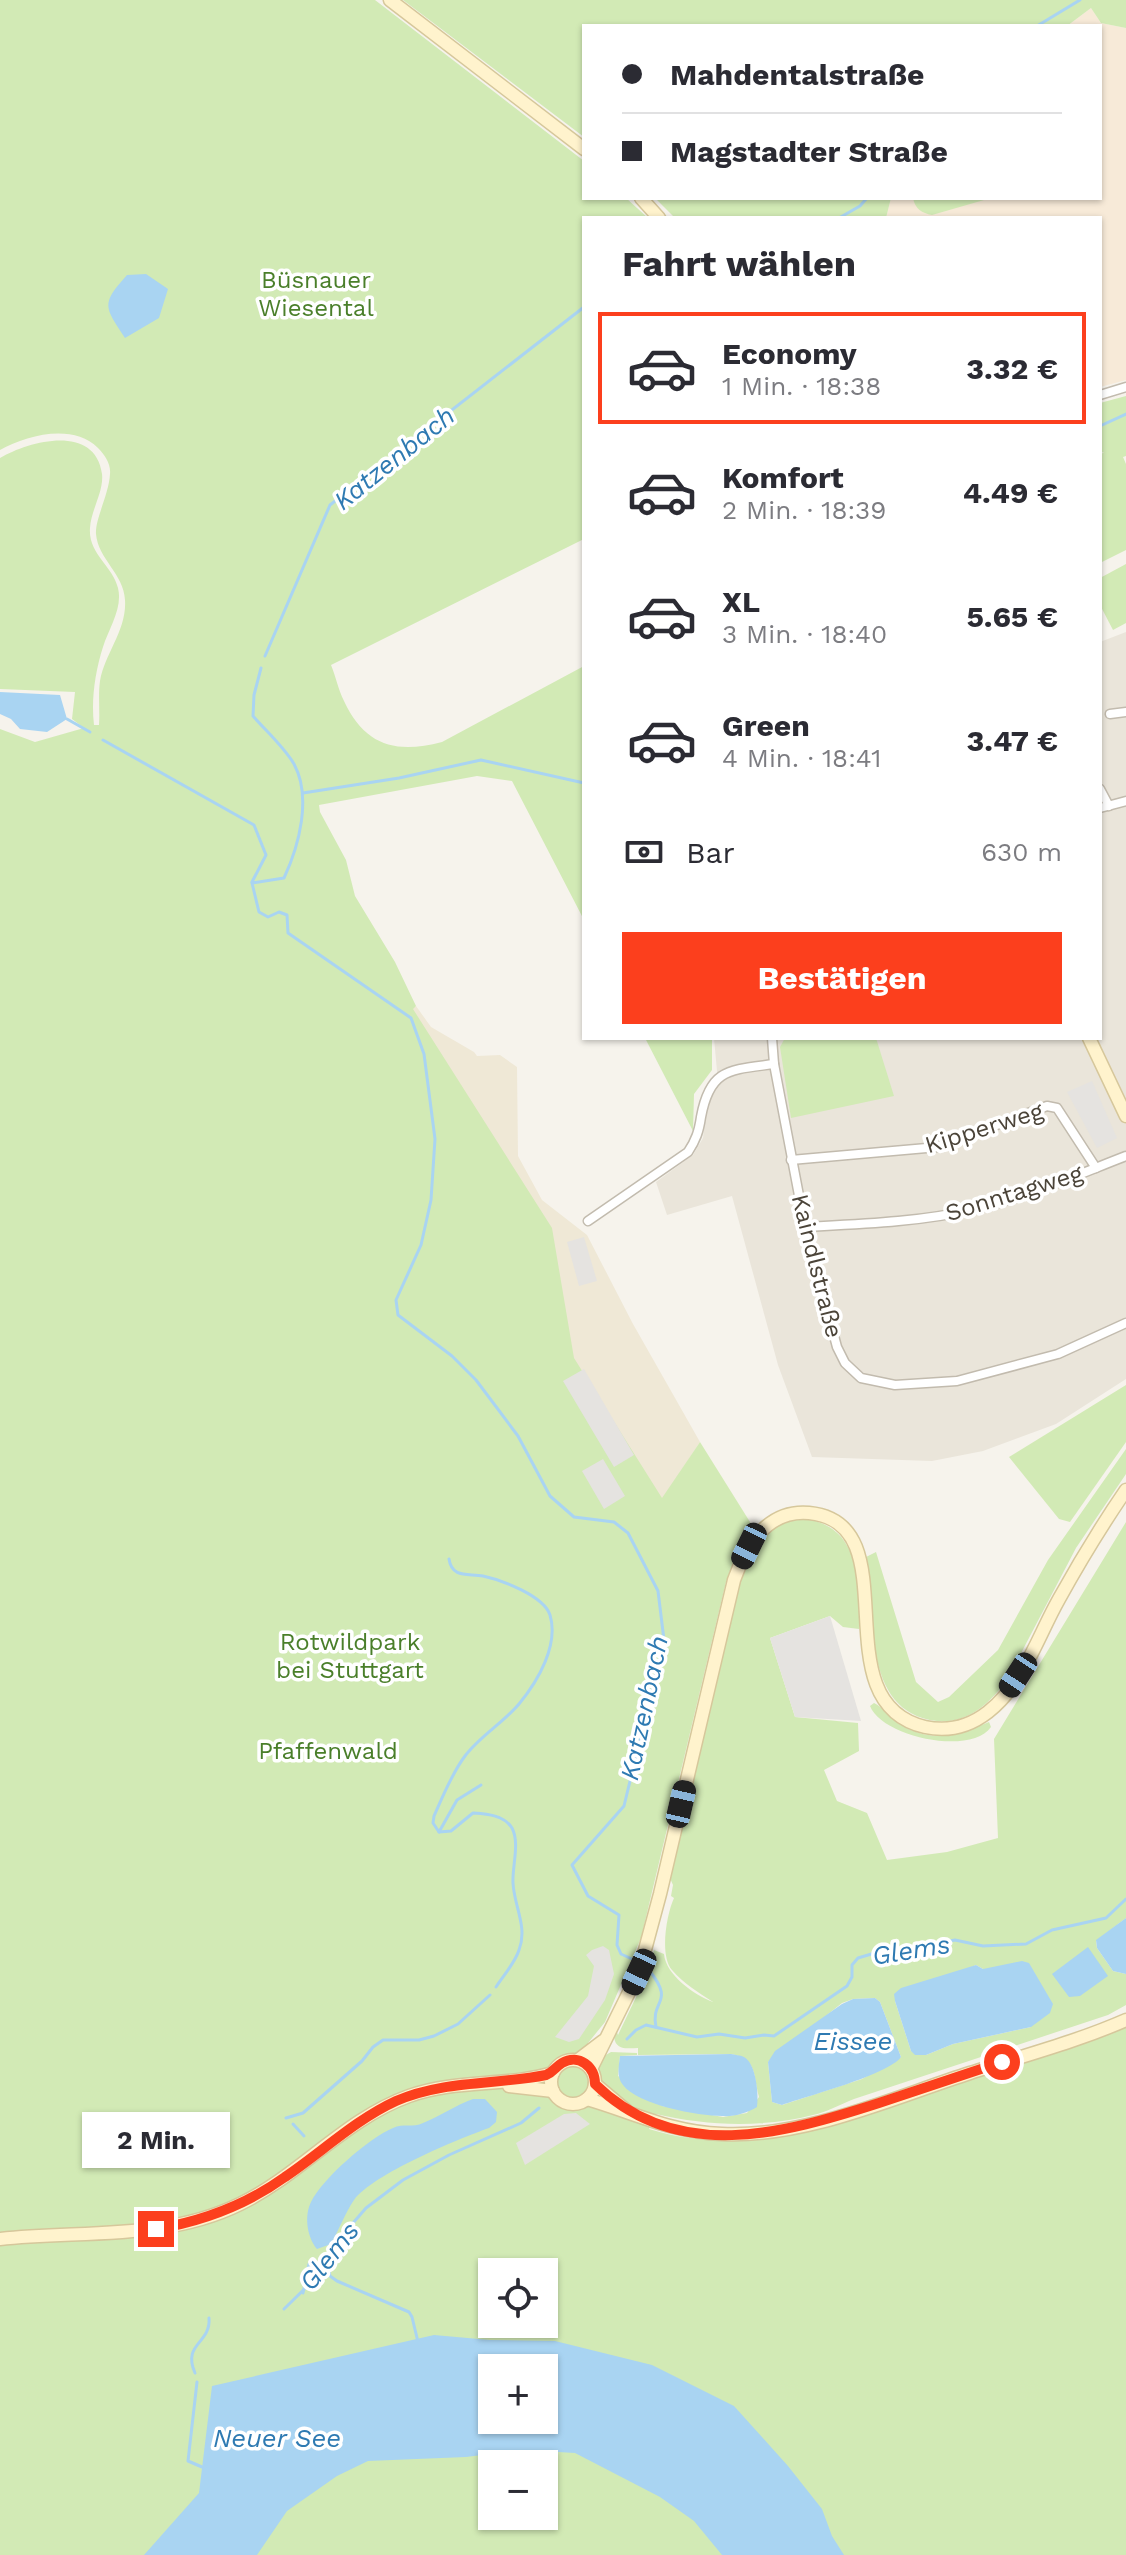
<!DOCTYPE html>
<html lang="de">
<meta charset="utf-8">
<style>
:root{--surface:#fff;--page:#f7f7f7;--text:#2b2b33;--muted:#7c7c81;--line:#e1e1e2;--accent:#fc3f1d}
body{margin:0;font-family:"Work Sans",sans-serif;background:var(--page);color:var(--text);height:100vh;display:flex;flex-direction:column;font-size:30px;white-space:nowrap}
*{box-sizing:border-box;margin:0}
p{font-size:26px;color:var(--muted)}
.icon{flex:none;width:44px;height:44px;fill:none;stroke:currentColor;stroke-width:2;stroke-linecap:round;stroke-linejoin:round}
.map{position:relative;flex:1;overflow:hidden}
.details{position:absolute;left:582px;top:216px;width:520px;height:824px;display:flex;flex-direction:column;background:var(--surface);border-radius:0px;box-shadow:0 2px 6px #0004}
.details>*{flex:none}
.hud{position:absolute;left:582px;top:24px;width:520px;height:176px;border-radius:0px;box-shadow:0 2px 6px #0004;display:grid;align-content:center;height:176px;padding:0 40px;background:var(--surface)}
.controls{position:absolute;left:478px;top:2258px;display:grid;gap:16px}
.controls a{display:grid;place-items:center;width:80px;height:80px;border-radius:0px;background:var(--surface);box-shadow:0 2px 6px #0004;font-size:40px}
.end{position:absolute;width:36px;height:36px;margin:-18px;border:10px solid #fc3f1d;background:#fff;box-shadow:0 0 0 4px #fff}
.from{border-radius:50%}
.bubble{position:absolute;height:56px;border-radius:0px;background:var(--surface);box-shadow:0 2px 6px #0004;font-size:26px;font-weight:700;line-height:56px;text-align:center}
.car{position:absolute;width:24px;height:48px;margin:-24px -12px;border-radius:10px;box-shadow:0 0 6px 2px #0007;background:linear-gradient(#222 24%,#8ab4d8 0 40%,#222 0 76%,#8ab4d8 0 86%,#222 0)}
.hud b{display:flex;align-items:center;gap:28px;height:76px;font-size:30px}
.hud b+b{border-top:2px solid var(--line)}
.hud i{width:20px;height:20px;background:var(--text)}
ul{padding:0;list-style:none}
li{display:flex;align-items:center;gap:24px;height:112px;margin:0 16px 12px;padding:0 24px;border:4px solid transparent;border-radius:0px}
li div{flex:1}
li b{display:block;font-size:30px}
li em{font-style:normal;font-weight:700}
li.current{border-color:var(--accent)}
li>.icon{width:72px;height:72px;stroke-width:1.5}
h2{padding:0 40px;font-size:36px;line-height:96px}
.pay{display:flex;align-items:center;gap:20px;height:88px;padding:0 40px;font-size:30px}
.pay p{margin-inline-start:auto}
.action{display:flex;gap:16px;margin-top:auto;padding:16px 40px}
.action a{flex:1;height:92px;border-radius:0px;background:var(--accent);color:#fff;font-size:32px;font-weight:700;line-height:92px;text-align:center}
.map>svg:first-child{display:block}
.residential{fill:#eae5da}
.commercial{fill:#f7ead8}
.education{fill:#efe8d6}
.green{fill:#d2eab5;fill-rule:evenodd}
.parking{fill:#e5e3e0}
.water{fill:#a9d4f2;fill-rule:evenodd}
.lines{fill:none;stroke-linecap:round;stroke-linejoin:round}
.stream{stroke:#a9d4f2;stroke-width:3}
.street-casing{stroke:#c2bbae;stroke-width:11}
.secondary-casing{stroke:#d6c79b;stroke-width:15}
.street{stroke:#fff;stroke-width:8}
.secondary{stroke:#fff3cd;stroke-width:12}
.route{stroke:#fc3f1d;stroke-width:10}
.labels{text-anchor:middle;stroke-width:7;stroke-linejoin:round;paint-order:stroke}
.park-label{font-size:24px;fill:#4a7f2a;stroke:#fff}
.street-label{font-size:24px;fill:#4b4439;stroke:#fff}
.water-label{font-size:26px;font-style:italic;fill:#2e7ab2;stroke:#fff}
</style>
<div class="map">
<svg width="1126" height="2555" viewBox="0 0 1126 2555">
<rect width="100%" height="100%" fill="#f6f3ec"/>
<!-- residential -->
<path class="residential" d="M1126,632V1379L1056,1424L983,1451L932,1461L812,1457L778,1365L732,1196L667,1215L656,1182L693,1155L703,1138L708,1099L718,1082L714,1038H1100V642Z"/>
<!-- commercial -->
<path class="commercial" d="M1091,8L1101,23L1126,28V380L1100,387V218H886L891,198H1100V26H1067Z"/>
<!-- education -->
<path class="education" d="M416,1006L431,1027L474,1052L477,1056L500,1055L517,1067L518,1156L542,1200L587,1235L633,1324L700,1442L616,1570L373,1039Z"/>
<!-- green -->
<g class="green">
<path d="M0,0H375L584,161V198H626L648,218H584V539L331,665C336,677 338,689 344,701C365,746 396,754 442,742L584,666V920L512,781L477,776L319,805L320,812L346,860L355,896L395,962L416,1006L413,1009L552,1228L574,1358L662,1498L700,1442L755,1530L731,1568L726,1582L641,1938L605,2022L588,2043L604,2056L611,2052L637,2053V2055L620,2056L618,2076L662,2106L723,2117L747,2113L759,2097C753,2074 757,2059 731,2054L638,2055V2048C627,2048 616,2051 614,2037L617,2032L618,2035L648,1972L654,1950L664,1954C666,1975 694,1995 713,2002C699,1993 683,1983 672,1970C659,1955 667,1913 674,1898L671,1896L673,1885L669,1876L734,1602C744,1567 764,1512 811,1520C825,1523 839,1531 846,1544C862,1568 859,1601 859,1629L843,1627L830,1616L770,1638L795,1717L858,1723L859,1751L824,1770L837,1801L867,1813L887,1860L947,1852L998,1838L994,1739L1126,1522V1918L1096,1941L1097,1948L1113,1971L1126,1974V2005L1108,2015L854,2099C841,2104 827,2112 813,2115C762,2128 707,2126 656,2114L649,2129C752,2161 855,2119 952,2085C1010,2065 1068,2045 1126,2025V2555H0V729L35,742L84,728L72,719L75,692L0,689V458C29,441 95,423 102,474C104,491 91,510 90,528C88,554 113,566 118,588C123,608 109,628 103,647C95,672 91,700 94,725H99C100,711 98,695 100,681C105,653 127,630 125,600C124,574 98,559 96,534C95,519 109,494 110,474C111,464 105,455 98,448C73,423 27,435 0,450ZM976,1965L983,1969L1031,2027L953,2044L926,2055L911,2051L895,2001ZM875,1998L880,2002L901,2057L862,2079L782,2105L772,2102L768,2062L842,2003L853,1999ZM492,2272H544V2324H492ZM492,2368H544V2420H492ZM492,2464H544V2516H492Z"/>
<path d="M403,0H1126V28L1101,23L1091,8L1067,26H584V137Z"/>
<path d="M655,198H891L886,218H675Z"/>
<path d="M913,198H991L932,215C922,213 915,209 913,198Z"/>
<path d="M1126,396V456L1123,457L1126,464V550L1100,563V455L1104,452L1100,453V403Z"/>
<path d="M1126,564V623L1113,630L1100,605V578Z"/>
<path d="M645,1038H712V1070L694,1094L693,1131Z"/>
<path d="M785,1038H876L894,1096L791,1118L780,1047Z"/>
<path d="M1126,1385V1442L1070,1522L1059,1519L1009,1457Z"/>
<path d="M1126,1449V1474L1076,1548L1007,1680C990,1703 968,1724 937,1721C859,1712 877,1611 866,1557L876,1552L916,1682L938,1702L949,1697L998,1650L1048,1560Z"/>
<path d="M874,1703C883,1707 889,1717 898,1723C930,1744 957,1736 989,1722L991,1727C971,1756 882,1737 870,1706Z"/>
</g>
<!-- parking -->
<g class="parking">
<path d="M1092,1081L1117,1138L1097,1148L1067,1092Z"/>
<path d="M584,1237L597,1281L579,1286L567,1242Z"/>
<path d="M584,1369L634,1455L614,1467L563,1381Z"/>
<path d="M603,1459L625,1496L604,1509L582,1471Z"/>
<path d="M830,1616L861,1721L795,1717L770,1638Z"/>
<path d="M603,1946L609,1950L614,1974L605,2000L579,2039L569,2042L555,2037L588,1996L594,1966L586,1955L592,1950Z"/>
<path d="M576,2113L590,2124L525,2165L516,2143L564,2114Z"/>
</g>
<!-- water -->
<g class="water">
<path d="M146,274L168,289L159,318L125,338C104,306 101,304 127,275Z"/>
<path d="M0,692L60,695L67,719L47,732L20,729L11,719L0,714Z"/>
<path d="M1126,1918V1974L1113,1971L1097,1948L1096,1940Z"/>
<path d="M1088,1947L1108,1976L1080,1996L1069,1997L1052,1974Z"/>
<path d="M1022,1961L1029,1963L1053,2004L1050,2013L1031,2027L953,2044L926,2055H915L911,2051L895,2001L894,1994L901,1988L976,1965L983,1969Z"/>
<path d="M875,1998L880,2002L901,2057C888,2075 807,2096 782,2105L772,2102L768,2062L775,2051L842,2004L853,1999Z"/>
<path d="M731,2054C735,2055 740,2055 744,2057C756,2063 759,2095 757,2107C747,2113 734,2117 722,2116C698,2116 638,2105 623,2085C616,2077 619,2065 620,2056Z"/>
<path d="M473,2099H485L497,2112L496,2122L489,2128C458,2139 373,2174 354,2200C345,2213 339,2230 331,2244L317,2249C307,2237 304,2216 311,2202C322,2179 369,2138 393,2128C403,2123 413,2128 423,2123C440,2116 456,2105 473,2099Z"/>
<path d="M434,2335L490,2340L555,2341L652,2365L734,2406L788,2466L822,2509L832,2536L844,2555H722L694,2521L660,2497L575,2453L523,2450L466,2457L368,2461L337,2476L287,2511L257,2555H144L199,2493L212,2386ZM492,2368H544V2420H492Z"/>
</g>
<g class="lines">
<!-- stream -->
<g class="stream">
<path d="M1037,26L1080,0"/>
<path d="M839,218L860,206L867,198"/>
<path d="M1100,426L1126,414"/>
<path d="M265,656L330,505L584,307"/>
<path d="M261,668L254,695L253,716C266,731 284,747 294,764C312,797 299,846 284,878L252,883L259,912L268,917L279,912L287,915L288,933L411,1018L424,1054L435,1139L431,1200L421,1245L396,1300L398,1315L452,1356L476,1380L518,1436L550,1496L574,1517L614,1522L628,1533L658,1591L664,1640L624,1806L572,1865L588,1896L619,1915L617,1945L621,1954L632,1959"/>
<path d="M67,719L90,732"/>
<path d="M103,740L254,825L266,855L252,882"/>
<path d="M303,793L399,778L481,760L584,783"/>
<path d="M449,1559C452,1579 469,1573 483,1576C502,1580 544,1596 550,1615C559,1645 538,1681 519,1704C503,1723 480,1736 465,1756C452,1773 443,1796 434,1816L433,1823L439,1832L451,1831L473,1813C487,1814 504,1815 512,1828C520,1843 512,1867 513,1883C514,1906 528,1927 519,1950C515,1963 503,1976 496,1987"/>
<path d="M439,1832L457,1800L481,1785"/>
<path d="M649,1970C676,2004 650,1999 656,2027"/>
<path d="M627,2039L636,2030L646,2025L697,2037L719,2034L745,2038L764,2035L774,2036L847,1986L852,1977V1965L858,1958L885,1950L917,1948L955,1940L983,1946L1026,1944L1052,1930L1106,1918L1126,1899"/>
<path d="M286,2118L303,2113L362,2061L373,2047L383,2040H419L434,2036L458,2024L490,1995"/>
<path d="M293,2124L304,2136"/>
<path d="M328,2267L330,2276L337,2281L409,2312L412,2317L418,2342"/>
<path d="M303,2293L309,2264"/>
<path d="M284,2309L328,2266L353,2223L366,2208L403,2180L449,2155L521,2123L539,2108"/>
<path d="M195,2373C182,2343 211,2344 209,2318"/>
<path d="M197,2382L188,2461L202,2467"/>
</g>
<defs>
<g id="street">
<path d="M1100,395L1126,387"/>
<path d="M1110,714L1126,712"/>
<path d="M1100,789L1109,806"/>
<path d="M1100,808L1126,801"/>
<path d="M772,1038L774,1064L805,1227L837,1347L845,1363L861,1378L895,1385L957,1381L1058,1354L1126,1323"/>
<path d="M791,1160L938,1147L1047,1106L1057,1108L1096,1168"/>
<path d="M588,1221L688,1152C696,1140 699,1131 701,1117C710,1068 730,1070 774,1064"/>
<path d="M805,1227C862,1224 920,1222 976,1209C1027,1197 1077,1175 1126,1156"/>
</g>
<g id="secondary">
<path d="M390,0L584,149"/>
<path d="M641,198L659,218"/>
<path d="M1089,1038L1126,1116"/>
<circle cx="573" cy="2082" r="22"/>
<path d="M578,2060L603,2041"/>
<path d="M591,2069L639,1972L660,1894L734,1580C740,1565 745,1549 756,1537C769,1521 787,1511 809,1513C913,1523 818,1702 925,1727C948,1732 970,1726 988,1712C1023,1685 1038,1636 1059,1599C1080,1561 1102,1525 1126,1490"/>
<path d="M595,2084L627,2111"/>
<path d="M509,2086L553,2091"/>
<path d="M587,2099C635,2113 670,2132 722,2134C805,2138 892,2098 970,2073C1022,2056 1076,2042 1126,2020"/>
<path d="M0,2239C80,2230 165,2241 240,2204C300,2175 345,2119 409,2096C456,2079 506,2087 553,2073"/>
</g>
</defs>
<!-- street casing -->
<use href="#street" class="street-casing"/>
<!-- secondary casing -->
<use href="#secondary" class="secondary-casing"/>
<!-- street -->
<use href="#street" class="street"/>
<!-- secondary -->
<use href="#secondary" class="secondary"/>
</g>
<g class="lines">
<!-- route -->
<path class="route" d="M156,2229C204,2221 246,2205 285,2177C322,2152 355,2120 396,2101C444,2080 496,2085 546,2075C554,2072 555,2067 562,2063C579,2053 595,2067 595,2084C677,2164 783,2134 879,2103C920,2089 961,2076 1002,2062"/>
</g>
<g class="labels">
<!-- park labels -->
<g class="park-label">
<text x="316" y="288">Büsnauer<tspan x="316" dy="28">Wiesental</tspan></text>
<text x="350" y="1650">Rotwildpark<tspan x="350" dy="28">bei Stuttgart</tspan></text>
<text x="328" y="1759">Pfaffenwald</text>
</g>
<!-- street labels -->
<g class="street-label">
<text transform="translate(984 1128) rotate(-17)" y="8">Kipperweg</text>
<text transform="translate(1014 1193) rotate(-17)" y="8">Sonntagweg</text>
<text transform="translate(817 1266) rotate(76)" y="8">Kaindlstraße</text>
</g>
<!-- water labels -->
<g class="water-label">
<text transform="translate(394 458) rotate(-39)" y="9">Katzenbach</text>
<text transform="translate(644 1708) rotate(-78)" y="9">Katzenbach</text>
<text transform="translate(911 1950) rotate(-9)" y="9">Glems</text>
<text x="853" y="2050">Eissee</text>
<text transform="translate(329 2256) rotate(-52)" y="9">Glems</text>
<text x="277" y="2447">Neuer See</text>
</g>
</g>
</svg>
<div class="controls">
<a><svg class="icon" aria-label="locate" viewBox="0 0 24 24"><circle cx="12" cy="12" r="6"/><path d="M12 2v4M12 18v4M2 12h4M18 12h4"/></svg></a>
<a>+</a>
<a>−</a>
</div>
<i class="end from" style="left:1002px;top:2062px"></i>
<i class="end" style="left:156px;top:2229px"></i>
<div class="bubble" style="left:82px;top:2112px;width:148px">2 Min.</div>
<i class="car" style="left:749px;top:1546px;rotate:206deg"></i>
<i class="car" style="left:1018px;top:1675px;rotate:213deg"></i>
<i class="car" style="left:681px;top:1804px;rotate:13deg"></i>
<i class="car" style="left:639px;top:1972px;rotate:205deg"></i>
<div class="hud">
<b><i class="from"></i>Mahdentalstraße</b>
<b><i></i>Magstadter Straße</b>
</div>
<section class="details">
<h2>Fahrt wählen</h2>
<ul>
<li class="current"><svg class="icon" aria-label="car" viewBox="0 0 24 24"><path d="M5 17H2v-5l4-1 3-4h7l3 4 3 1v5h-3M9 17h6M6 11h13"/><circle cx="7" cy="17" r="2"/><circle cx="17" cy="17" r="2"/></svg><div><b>Economy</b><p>1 Min. · 18:38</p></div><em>3.32 €</em></li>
<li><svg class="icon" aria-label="car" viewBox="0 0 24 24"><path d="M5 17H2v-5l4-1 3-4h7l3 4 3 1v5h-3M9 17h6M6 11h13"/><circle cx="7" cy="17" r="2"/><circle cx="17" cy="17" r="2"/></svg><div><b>Komfort</b><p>2 Min. · 18:39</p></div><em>4.49 €</em></li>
<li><svg class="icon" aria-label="car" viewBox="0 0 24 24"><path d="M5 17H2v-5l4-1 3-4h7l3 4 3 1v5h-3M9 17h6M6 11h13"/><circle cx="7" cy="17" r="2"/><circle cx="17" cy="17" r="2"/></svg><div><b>XL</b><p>3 Min. · 18:40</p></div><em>5.65 €</em></li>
<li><svg class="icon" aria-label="car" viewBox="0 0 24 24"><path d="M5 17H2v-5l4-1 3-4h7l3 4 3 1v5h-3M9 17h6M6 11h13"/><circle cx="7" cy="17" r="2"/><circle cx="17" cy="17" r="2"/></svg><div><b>Green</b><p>4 Min. · 18:41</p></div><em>3.47 €</em></li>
</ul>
<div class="pay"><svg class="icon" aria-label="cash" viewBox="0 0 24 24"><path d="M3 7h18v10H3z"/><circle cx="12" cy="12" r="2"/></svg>Bar<p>630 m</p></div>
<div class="action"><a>Bestätigen</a></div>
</section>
</div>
